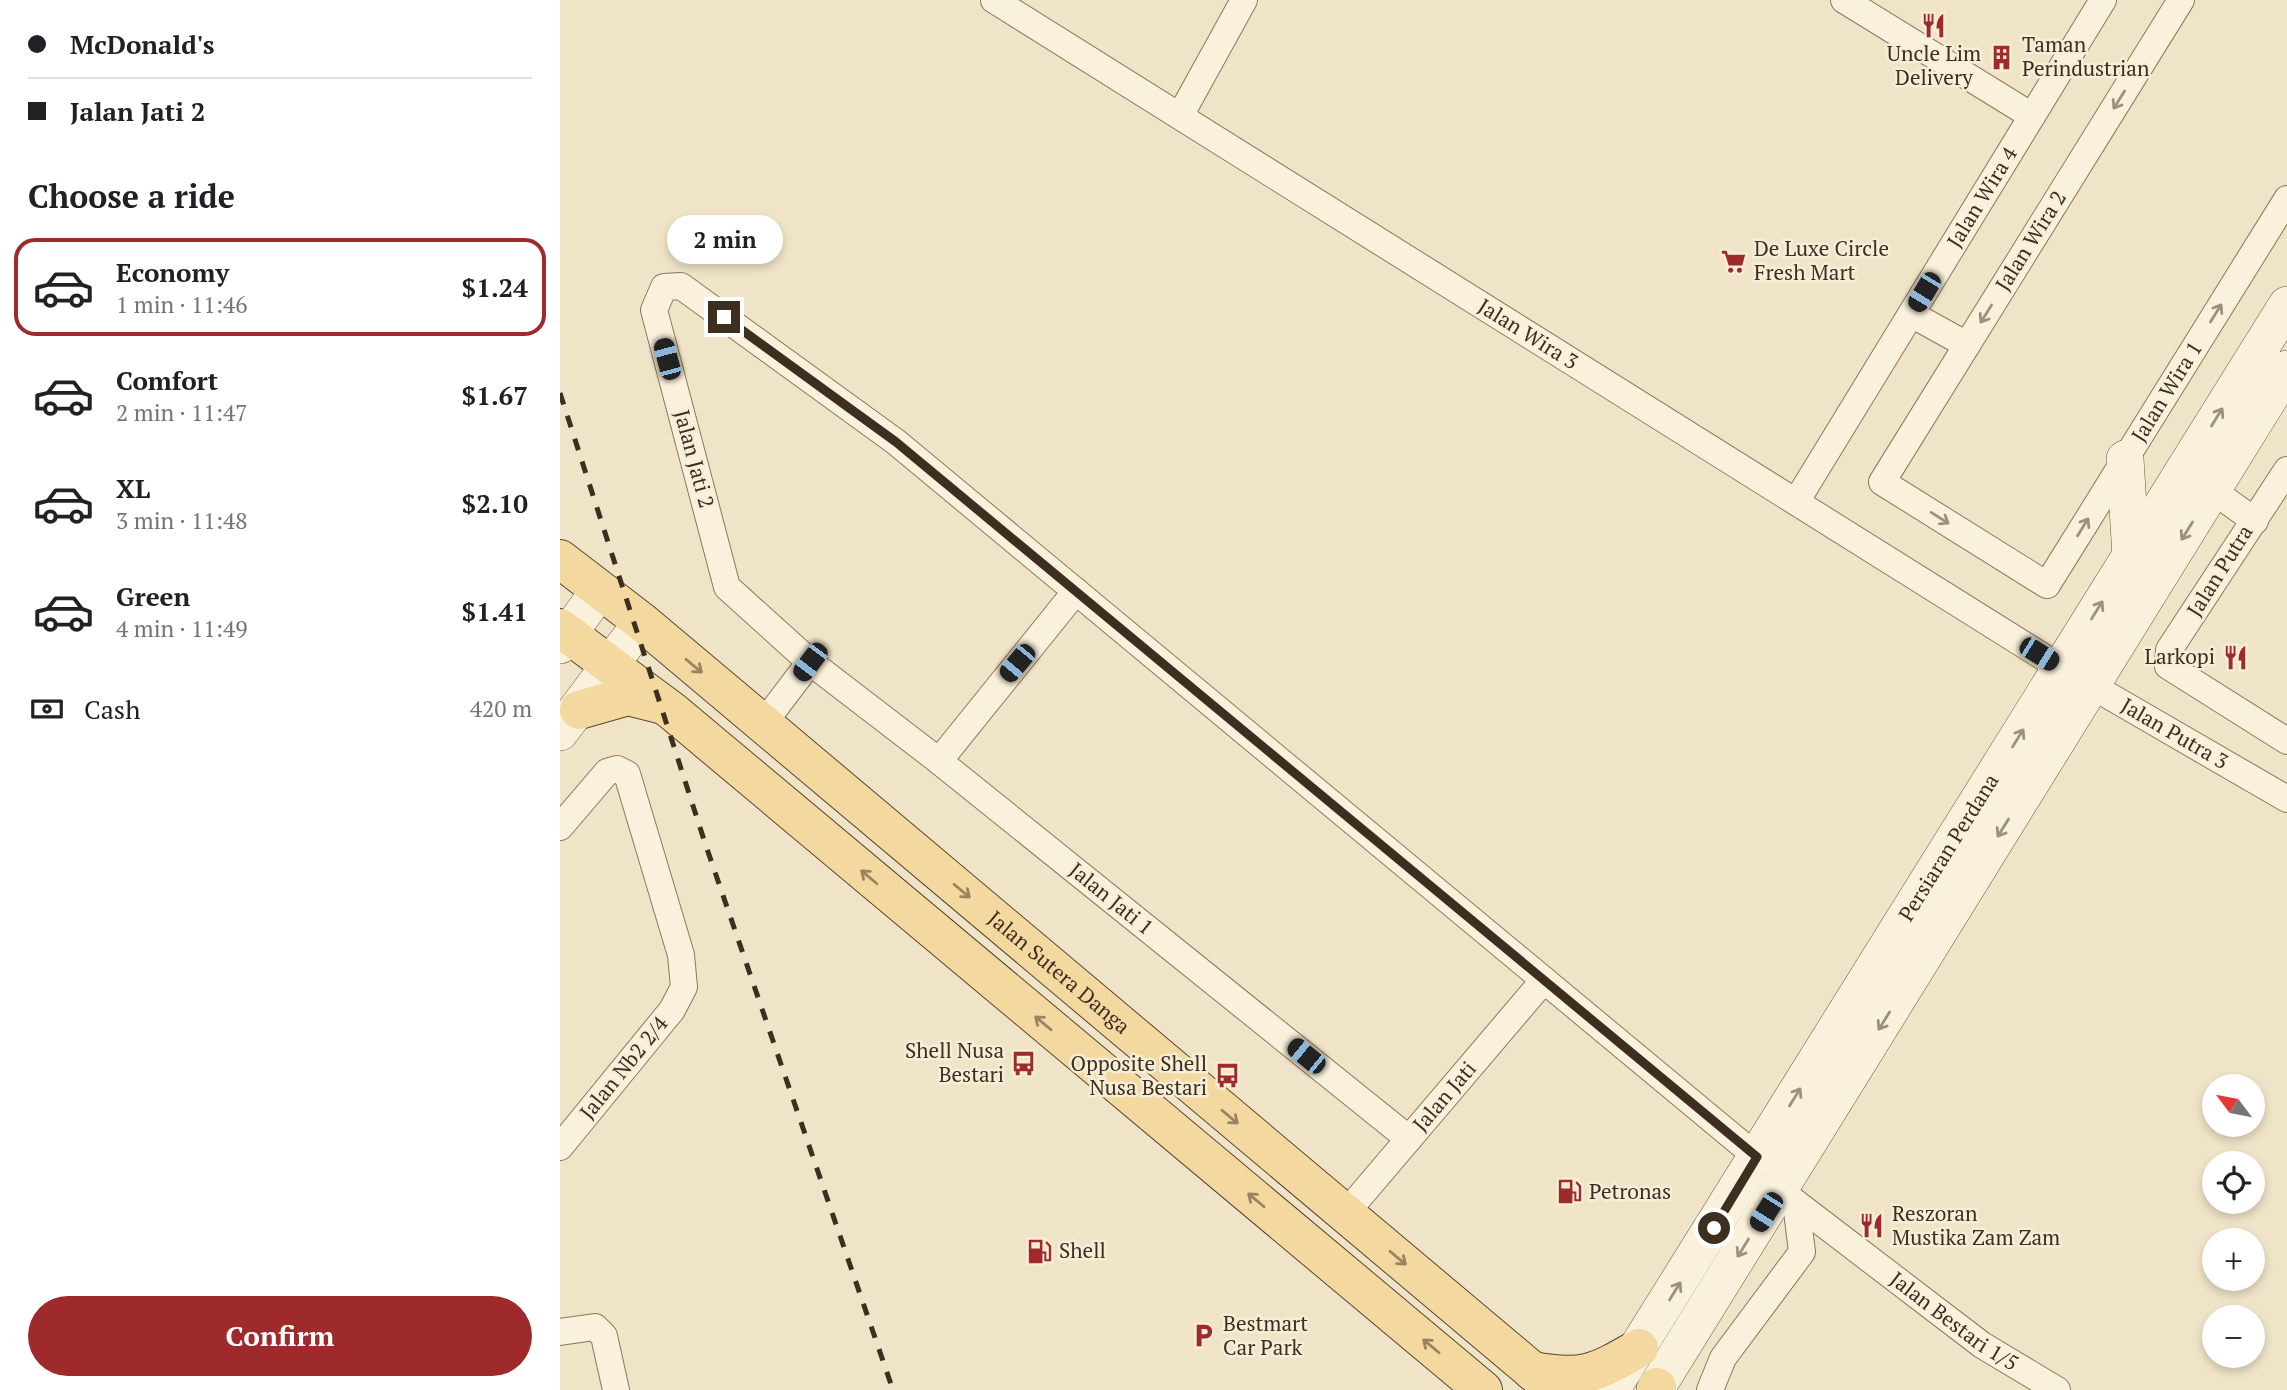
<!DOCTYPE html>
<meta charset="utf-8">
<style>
:root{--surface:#fff;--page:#f6f6f6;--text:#202124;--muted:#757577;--line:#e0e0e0;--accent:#9e2a2b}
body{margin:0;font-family:"PT Serif",serif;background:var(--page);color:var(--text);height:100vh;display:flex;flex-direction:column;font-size:26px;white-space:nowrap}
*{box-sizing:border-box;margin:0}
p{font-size:23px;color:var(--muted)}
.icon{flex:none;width:38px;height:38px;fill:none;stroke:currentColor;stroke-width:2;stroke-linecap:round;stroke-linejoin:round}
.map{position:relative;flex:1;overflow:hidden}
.side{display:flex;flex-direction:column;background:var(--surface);width:560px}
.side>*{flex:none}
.top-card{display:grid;align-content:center;height:154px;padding:0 28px;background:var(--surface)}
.needle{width:46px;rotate:302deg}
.buttons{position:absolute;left:1642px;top:1074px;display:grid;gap:14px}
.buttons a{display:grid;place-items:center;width:63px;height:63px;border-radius:50%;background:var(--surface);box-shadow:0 4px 10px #0003;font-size:35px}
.end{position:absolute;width:32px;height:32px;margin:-16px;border:9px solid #3d2e20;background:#fff;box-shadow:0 0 0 4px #fff}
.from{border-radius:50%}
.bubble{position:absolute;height:49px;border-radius:24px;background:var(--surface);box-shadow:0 4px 10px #0003;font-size:23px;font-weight:600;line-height:49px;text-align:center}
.car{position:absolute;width:21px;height:42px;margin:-21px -10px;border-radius:9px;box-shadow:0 0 5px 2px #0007;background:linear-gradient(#222 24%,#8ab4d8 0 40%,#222 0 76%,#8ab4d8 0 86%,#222 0)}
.top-card b{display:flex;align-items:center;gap:24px;height:66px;font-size:26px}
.top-card b+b{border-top:2px solid var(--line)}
.top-card i{width:18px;height:18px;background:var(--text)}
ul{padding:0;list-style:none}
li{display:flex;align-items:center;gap:21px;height:98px;margin:0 14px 10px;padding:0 14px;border:4px solid transparent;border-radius:21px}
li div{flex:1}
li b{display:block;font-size:26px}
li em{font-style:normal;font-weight:600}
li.active{border-color:var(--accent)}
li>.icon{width:63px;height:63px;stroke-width:1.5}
h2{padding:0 28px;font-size:32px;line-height:84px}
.pay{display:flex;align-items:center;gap:18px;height:77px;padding:0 28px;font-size:26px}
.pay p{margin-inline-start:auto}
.primary-button{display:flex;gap:14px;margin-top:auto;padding:14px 28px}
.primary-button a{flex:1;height:80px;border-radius:42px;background:var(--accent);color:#fff;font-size:28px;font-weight:600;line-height:80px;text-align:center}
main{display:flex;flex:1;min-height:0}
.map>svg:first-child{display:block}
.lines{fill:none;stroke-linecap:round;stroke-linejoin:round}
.street-casing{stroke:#8d765c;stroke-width:28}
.secondary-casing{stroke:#6f573f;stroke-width:38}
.primary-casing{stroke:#5b4430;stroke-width:40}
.street{stroke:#faf1dc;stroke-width:26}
.secondary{stroke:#faf1dc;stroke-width:37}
.primary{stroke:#f3d9a0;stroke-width:38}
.rail{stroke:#3d2e20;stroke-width:5;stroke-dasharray:12 12;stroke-linecap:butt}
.oneway{stroke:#9c907e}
.oneway2{stroke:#988460}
.route{stroke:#3d2e20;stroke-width:9}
.labels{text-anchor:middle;stroke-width:5;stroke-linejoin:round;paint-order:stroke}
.poi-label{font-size:21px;fill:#3d2e20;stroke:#f7eed8;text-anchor:start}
.street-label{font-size:21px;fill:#3d2e20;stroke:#f7eed8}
</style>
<main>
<section class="side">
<div class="top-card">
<b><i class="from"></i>McDonald's</b>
<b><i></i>Jalan Jati 2</b>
</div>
<h2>Choose a ride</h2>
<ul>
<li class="active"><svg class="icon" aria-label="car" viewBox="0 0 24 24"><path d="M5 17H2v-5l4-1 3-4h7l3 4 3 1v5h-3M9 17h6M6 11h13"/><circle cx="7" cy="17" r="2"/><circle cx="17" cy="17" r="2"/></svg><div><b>Economy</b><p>1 min · 11:46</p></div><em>$1.24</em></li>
<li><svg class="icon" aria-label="car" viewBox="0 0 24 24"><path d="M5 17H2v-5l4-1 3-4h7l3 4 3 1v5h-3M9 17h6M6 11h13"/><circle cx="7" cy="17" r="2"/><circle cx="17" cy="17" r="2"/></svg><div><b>Comfort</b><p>2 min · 11:47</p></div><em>$1.67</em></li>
<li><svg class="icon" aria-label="car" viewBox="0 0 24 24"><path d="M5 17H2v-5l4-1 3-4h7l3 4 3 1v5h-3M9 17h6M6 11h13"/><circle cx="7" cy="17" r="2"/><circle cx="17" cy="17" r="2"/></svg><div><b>XL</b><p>3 min · 11:48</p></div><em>$2.10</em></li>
<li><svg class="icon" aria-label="car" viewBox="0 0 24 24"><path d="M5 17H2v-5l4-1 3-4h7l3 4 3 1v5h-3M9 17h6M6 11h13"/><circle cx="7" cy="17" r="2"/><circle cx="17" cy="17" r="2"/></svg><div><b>Green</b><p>4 min · 11:49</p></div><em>$1.41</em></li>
</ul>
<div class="pay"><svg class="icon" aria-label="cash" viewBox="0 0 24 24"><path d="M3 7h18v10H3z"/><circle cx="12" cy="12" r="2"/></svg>Cash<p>420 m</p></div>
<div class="primary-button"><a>Confirm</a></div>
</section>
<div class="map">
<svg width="1727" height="1390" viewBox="0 0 1727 1390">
<rect width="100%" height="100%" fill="#f0e4c8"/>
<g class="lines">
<defs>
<g id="street">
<path id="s1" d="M434,0L1501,668L1727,799"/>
<path d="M1284,0L1472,116"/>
<path id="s2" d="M1621,0L1322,482L1487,585L1727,199"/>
<path d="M620,116L684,0"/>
<path d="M1351,314L1407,345"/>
<path d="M1727,470L1609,650L1608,666L1727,741"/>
<path d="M1652,490L1695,521"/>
<path id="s3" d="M1236,502L1543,0"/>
<path d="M203,724L250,662"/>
<path d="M379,761L516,591"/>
<path d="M0,827L47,772L57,769L67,774L121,955L124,987L112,1010L0,1147"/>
<path d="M849,1139L379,761L250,662L167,587L94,310L104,287L121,286L336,442L1197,1157"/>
<path id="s4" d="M1219,1190L1422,1345L1497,1390"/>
<path id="s5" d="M785,1214L984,980"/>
<path d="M0,1332L35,1327L44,1336L56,1390"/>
<path d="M1150,1390L1163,1358L1242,1252L1236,1203"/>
</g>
<g id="secondary">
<path d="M1565,459L1571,556"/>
<path d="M0,645L40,590"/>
<path d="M0,732L82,622"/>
<path id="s6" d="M1051,1390L1727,305"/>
<path d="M1095,1390L1727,369"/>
</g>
<g id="primary">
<path id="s7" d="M0,559L82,622L995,1390"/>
<path d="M0,628L112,711L923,1390"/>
<path d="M19,710L68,696L100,704"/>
<path d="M972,1371C1022,1380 1035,1374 1079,1348"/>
<path d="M1096,1390L1097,1387"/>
</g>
</defs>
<!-- street casing -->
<use href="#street" class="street-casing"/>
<!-- secondary casing -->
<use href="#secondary" class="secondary-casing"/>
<!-- primary casing -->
<use href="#primary" class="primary-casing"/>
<!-- street -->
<use href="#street" class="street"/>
<!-- secondary -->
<use href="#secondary" class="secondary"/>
<!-- primary -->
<use href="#primary" class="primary"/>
<!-- rail -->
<path class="rail" d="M0,393L145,843L333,1390"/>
</g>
<!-- one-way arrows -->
<defs><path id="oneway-shaft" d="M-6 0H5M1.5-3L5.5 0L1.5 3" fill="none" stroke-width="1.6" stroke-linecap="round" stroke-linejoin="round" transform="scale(1.75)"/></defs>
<g class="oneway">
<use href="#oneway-shaft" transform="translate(1559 100) rotate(122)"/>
<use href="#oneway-shaft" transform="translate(1656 313) rotate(-58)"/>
<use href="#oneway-shaft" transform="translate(1426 314) rotate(122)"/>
<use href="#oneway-shaft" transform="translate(1657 417) rotate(-58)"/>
<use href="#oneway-shaft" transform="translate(1380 518) rotate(32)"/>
<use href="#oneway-shaft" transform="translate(1523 527) rotate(-58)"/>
<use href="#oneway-shaft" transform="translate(1627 531) rotate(122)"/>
<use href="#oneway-shaft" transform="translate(1537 610) rotate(-58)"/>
<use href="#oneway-shaft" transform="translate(1458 738) rotate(-58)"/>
<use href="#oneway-shaft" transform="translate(1443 828) rotate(122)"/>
<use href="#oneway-shaft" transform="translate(1324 1021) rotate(122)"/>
<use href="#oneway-shaft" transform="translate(1235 1097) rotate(-58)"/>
<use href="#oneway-shaft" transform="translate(1183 1248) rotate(122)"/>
<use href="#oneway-shaft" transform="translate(1115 1291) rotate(-58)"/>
</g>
<g class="oneway2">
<use href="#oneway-shaft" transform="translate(134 666) rotate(40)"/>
<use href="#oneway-shaft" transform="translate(309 877) rotate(-140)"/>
<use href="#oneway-shaft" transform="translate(402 891) rotate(40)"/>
<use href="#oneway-shaft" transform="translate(483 1023) rotate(-140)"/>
<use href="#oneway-shaft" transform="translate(670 1117) rotate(40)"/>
<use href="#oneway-shaft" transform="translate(696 1200) rotate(-140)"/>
<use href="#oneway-shaft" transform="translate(838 1258) rotate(40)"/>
<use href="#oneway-shaft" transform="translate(871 1346) rotate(-140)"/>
</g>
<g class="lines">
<!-- route -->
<path class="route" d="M164,317L336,442L1197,1157L1154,1228"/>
</g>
<!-- icons -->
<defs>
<symbol id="restaurant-bare" viewBox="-9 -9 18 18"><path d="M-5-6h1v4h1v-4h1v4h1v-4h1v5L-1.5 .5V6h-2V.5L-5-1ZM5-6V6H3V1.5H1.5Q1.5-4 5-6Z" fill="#9e2a2b" stroke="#f7eed8" stroke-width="2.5" paint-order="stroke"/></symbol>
<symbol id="building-bare" viewBox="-9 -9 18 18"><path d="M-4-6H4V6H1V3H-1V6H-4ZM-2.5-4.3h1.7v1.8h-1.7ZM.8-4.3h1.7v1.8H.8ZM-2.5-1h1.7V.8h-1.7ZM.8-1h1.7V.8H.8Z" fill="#9e2a2b" stroke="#f7eed8" stroke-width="2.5" paint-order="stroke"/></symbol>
<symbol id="supermarket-bare" viewBox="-9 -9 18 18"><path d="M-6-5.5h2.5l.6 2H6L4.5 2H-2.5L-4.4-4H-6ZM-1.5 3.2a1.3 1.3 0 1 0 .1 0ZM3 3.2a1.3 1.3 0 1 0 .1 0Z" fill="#9e2a2b" stroke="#f7eed8" stroke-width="2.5" paint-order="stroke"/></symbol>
<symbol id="bus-bare" viewBox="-9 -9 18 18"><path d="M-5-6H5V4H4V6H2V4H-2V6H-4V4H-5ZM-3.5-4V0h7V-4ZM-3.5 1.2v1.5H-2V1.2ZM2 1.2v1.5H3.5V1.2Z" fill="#9e2a2b" stroke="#f7eed8" stroke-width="2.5" paint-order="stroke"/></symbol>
<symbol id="fuel-bare" viewBox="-9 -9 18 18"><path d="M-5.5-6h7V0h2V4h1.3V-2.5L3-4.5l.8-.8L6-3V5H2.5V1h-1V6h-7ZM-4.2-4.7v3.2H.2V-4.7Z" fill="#9e2a2b" stroke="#f7eed8" stroke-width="2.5" paint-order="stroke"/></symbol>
<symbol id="parking-bare" viewBox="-9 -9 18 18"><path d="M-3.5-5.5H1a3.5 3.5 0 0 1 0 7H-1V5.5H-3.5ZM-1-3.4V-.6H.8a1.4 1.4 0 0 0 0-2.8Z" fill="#9e2a2b" stroke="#f7eed8" stroke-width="2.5" paint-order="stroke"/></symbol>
</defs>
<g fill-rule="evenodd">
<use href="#restaurant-bare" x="1356" y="8" width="35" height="35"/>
<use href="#building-bare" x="1424" y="40" width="35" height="35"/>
<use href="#supermarket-bare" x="1156" y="244" width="35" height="35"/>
<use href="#restaurant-bare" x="1658" y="640" width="35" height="35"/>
<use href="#bus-bare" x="446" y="1046" width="35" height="35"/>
<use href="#bus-bare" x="650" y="1058" width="35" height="35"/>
<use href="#fuel-bare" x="992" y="1174" width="35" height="35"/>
<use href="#restaurant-bare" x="1294" y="1208" width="35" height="35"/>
<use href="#fuel-bare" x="462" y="1234" width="35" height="35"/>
<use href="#parking-bare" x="626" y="1318" width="35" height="35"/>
</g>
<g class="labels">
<!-- poi labels -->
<g class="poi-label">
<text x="1462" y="52">Taman<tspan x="1462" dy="24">Perindustrian</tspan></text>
<text x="1374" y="61" text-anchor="middle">Uncle Lim<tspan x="1374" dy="24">Delivery</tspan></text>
<text x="1194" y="256">De Luxe Circle<tspan x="1194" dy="24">Fresh Mart</tspan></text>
<text x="1655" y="664" text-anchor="end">Larkopi</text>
<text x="444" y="1058" text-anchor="end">Shell Nusa<tspan x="444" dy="24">Bestari</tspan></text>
<text x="647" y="1071" text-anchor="end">Opposite Shell<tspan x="647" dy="24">Nusa Bestari</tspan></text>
<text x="1029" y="1199">Petronas</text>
<text x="1332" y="1221">Reszoran<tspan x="1332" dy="24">Mustika Zam Zam</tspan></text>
<text x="499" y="1258">Shell</text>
<text x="663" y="1331">Bestmart<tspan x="663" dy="24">Car Park</tspan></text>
</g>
<!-- street labels -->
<g class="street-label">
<text dy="7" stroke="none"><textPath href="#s3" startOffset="357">Jalan Wira 4</textPath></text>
<text transform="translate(1471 241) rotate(-58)" y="7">Jalan Wira 2</text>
<text dy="7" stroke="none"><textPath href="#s1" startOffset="630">Jalan Wira 3</textPath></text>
<text dy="7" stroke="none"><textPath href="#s2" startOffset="989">Jalan Wira 1</textPath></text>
<text transform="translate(134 459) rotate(75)" y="7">Jalan Jati 2</text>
<text transform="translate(1660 571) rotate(-58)" y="7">Jalan Putra</text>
<text dy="7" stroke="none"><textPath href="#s1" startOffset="1390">Jalan Putra 3</textPath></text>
<text dy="7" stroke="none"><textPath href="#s6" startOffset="639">Persiaran Perdana</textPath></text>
<text transform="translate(551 899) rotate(39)" y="7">Jalan Jati 1</text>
<text dy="7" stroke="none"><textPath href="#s7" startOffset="648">Jalan Sutera Danga</textPath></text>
<text transform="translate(64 1068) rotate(-51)" y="7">Jalan Nb2 2/4</text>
<text dy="7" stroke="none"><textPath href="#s5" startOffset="154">Jalan Jati</textPath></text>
<text dy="7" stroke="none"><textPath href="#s4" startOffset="219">Jalan Bestari 1/5</textPath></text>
</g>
</g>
</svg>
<div class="buttons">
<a><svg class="needle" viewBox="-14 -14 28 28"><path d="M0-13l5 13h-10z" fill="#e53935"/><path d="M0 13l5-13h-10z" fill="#757577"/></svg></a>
<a><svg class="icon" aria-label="locate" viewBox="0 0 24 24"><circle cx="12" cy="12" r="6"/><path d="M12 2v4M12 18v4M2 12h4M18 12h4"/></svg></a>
<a>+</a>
<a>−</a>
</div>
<i class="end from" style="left:1154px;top:1228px"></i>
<i class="end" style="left:164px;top:317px"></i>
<div class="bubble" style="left:107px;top:215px;width:116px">2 min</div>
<i class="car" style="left:1364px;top:292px;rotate:211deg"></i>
<i class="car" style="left:107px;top:359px;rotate:345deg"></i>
<i class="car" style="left:1479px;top:654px;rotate:122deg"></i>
<i class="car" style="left:250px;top:662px;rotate:217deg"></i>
<i class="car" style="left:457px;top:663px;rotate:220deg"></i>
<i class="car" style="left:746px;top:1056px;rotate:309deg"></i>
<i class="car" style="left:1206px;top:1212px;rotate:212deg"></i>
</div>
</main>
